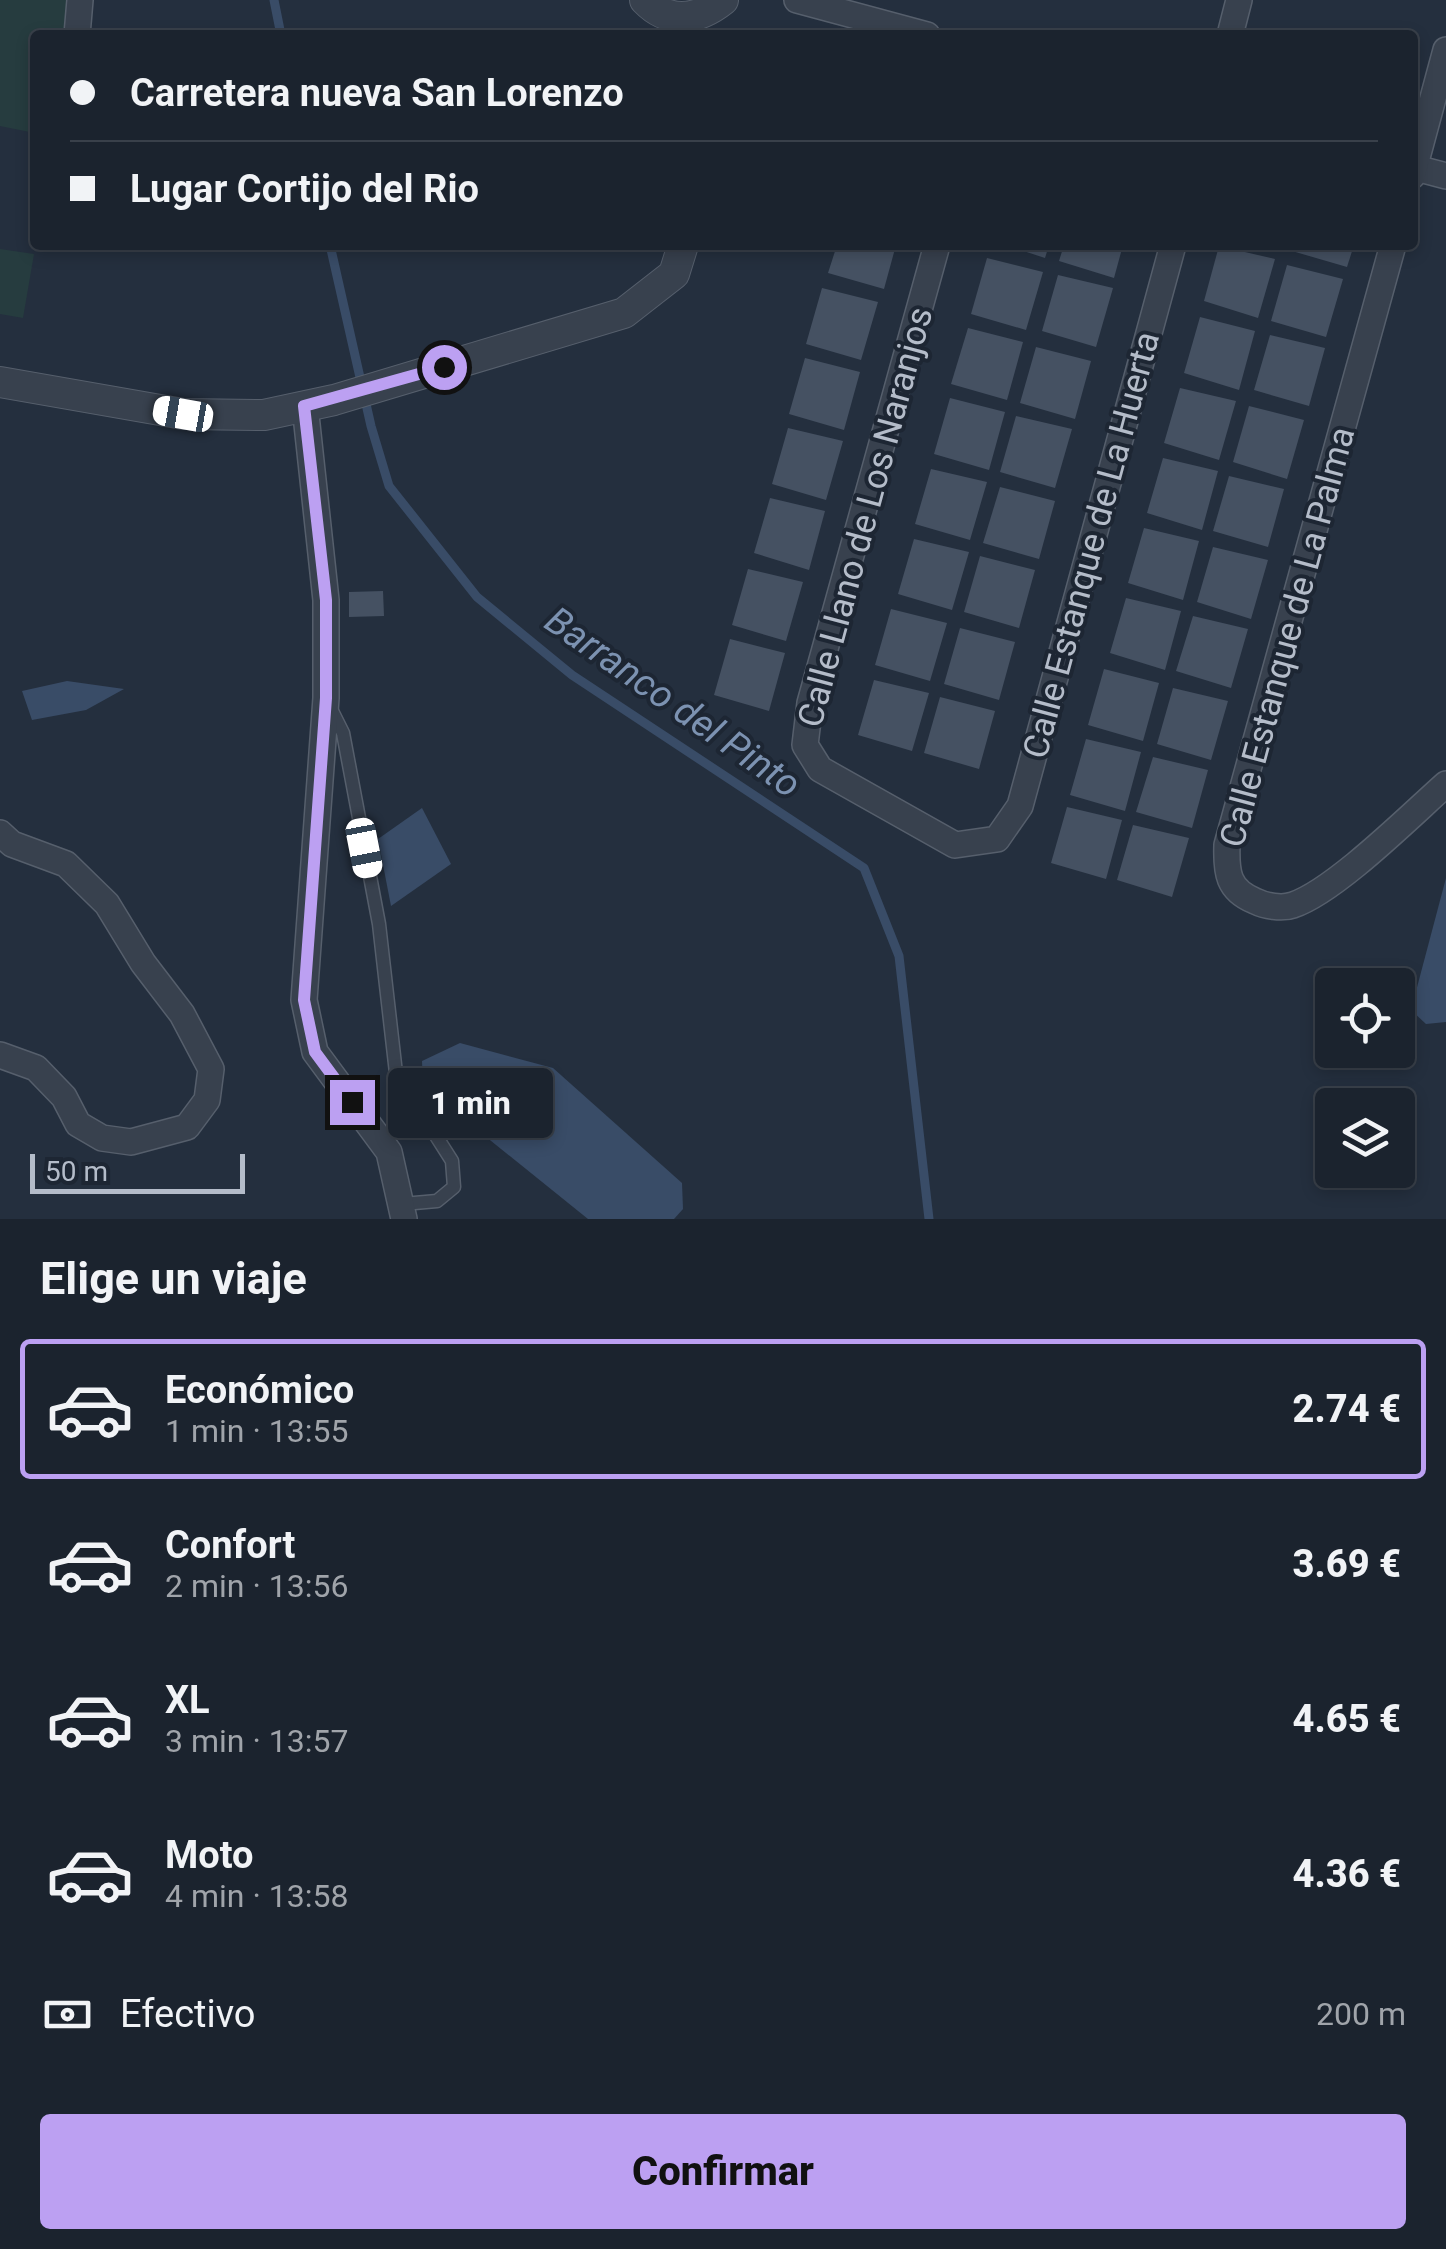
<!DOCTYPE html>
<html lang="es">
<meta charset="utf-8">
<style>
:root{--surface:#1b232e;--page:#242b36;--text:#f1f3f6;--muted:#a0a4aa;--line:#39404a;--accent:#bca0f2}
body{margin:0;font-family:Roboto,sans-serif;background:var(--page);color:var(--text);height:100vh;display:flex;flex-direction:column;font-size:38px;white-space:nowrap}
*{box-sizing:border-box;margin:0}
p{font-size:32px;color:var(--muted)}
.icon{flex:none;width:55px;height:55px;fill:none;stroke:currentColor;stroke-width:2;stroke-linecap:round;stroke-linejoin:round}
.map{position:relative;height:1219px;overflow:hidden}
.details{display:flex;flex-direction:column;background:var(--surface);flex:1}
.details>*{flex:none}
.hud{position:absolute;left:30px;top:30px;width:1388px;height:220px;border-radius:10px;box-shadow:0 5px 15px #0003,0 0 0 2px var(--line);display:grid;align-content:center;height:220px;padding:0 40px;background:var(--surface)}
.buttons{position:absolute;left:1315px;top:968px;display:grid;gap:20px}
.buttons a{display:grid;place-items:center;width:100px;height:100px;border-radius:10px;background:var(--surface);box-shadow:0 5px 15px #0003,0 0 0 2px var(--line);font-size:50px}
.scale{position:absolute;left:30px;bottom:25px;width:215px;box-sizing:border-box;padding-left:10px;border:5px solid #b4bcc9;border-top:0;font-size:28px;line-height:35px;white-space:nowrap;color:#b4bcc9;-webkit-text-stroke:8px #1d2633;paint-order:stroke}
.end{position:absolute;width:45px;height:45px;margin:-22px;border:12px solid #bca0f2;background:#111;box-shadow:0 0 0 5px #111}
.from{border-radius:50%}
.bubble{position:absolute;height:70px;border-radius:10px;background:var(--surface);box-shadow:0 5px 15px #0003,0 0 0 2px var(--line);font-size:32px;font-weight:800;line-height:70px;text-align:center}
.car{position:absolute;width:30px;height:60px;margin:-30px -15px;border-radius:12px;box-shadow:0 0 8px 2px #0007;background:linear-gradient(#fff 24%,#345 0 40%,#fff 0 76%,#345 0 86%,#fff 0)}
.hud b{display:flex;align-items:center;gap:35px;height:95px;font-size:38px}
.hud b+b{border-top:2px solid var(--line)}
.hud i{width:25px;height:25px;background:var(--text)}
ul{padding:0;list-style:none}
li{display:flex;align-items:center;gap:30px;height:140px;margin:0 20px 15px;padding:0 20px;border:5px solid transparent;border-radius:10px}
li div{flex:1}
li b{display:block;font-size:38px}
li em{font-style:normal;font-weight:800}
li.active{border-color:var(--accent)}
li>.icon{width:90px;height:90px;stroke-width:1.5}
h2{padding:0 40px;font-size:45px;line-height:120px}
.pay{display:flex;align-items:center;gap:25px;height:110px;padding:0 40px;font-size:38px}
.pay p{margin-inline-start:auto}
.primary-button{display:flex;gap:20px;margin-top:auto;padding:20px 40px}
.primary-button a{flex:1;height:115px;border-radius:10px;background:var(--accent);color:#111;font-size:40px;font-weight:800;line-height:115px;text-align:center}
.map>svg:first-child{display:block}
.green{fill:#263c3f}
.water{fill:#394c67}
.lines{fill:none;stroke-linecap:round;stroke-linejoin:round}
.stream{stroke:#394c67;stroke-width:9}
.building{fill:#455162}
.service-casing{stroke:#565f6c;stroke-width:15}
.minor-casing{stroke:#565f6c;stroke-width:28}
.tertiary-casing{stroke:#565f6c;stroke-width:32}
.service{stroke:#38414e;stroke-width:12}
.minor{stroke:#38414e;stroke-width:25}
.tertiary{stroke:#38414e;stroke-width:30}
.route{stroke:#bca0f2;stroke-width:12}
.labels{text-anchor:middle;stroke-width:8;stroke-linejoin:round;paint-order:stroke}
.street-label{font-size:35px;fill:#b4bcc9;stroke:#1d2633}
.water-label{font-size:38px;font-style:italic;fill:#7c92b1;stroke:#1d2633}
</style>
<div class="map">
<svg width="1446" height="1219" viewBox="0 0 1446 1219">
<rect width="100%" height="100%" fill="#242f3e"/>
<!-- green -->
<g class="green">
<path d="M0,0H71L66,35H35V133L0,126Z"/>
<path d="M0,249L34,254L23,318L0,314Z"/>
</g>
<!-- water -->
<g class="water">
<path d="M67,681L124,689L86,710L32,720L22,691Z"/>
<path d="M422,808L451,864L391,906L378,839Z"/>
<path d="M1446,878V1022L1426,1024L1411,1010Z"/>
<path d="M460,1043L553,1068L682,1183L683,1209L674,1219H588L423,1086L422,1061Z"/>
</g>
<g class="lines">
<!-- stream -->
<g class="stream">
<path d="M274,0L281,35"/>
<path d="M330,245L371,426L389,486L477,597L572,675L864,868L899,956L929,1219"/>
</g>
</g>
<!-- building -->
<g class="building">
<path d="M837,245H896L884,289L828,273Z"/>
<path d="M1005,245H1049L1045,258Z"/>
<path d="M1064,245H1123L1114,278L1059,261Z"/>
<path d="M1294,245H1354L1347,267L1292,251Z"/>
<path d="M1219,246L1275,259L1258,318L1204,301Z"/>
<path d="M987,258L1043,272L1026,330L971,314Z"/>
<path d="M1287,265L1343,279L1326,337L1271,321Z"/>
<path d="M1058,275L1113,288L1096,347L1042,331Z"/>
<path d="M822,288L878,302L861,360L806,344Z"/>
<path d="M1200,317L1255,331L1239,390L1184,373Z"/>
<path d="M968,328L1023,342L1007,400L951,384Z"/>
<path d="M1270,335L1325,348L1309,406L1254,390Z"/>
<path d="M1036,347L1091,361L1075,419L1020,403Z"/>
<path d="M805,358L860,372L844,430L789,414Z"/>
<path d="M1180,388L1236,401L1219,460L1164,443Z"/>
<path d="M950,398L1005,412L989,470L934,454Z"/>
<path d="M1249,406L1304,420L1287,479L1233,462Z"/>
<path d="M1016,416L1072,429L1055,488L1000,472Z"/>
<path d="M788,428L843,441L826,500L772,484Z"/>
<path d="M1163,458L1218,471L1202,530L1147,513Z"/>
<path d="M931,469L987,482L970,540L915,524Z"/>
<path d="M1229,476L1284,489L1268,547L1213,531Z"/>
<path d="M1000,487L1055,501L1039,559L983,543Z"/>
<path d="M770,498L825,511L809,570L754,553Z"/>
<path d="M1144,528L1199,541L1183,600L1128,583Z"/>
<path d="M914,539L969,552L952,610L898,594Z"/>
<path d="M1213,547L1268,560L1251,619L1197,602Z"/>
<path d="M980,556L1035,570L1019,628L964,612Z"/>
<path d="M748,569L803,582L786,641L732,625Z"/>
<path d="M383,591L384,616L349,617V592Z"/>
<path d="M1126,598L1181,611L1165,670L1110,653Z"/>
<path d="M891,609L947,623L930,681L875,665Z"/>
<path d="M1193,616L1248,629L1231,688L1176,671Z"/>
<path d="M960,628L1015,642L999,700L944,684Z"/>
<path d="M730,639L785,653L769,711L714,695Z"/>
<path d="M1104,669L1159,683L1143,741L1088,725Z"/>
<path d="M874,680L929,693L912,751L858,735Z"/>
<path d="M1173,688L1228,701L1211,760L1157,744Z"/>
<path d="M940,697L995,711L979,769L924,753Z"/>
<path d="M1086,739L1141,752L1125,811L1070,795Z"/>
<path d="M1153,757L1208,770L1192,828L1136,812Z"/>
<path d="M1067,807L1122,820L1106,879L1051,863Z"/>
<path d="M1133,825L1189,838L1172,897L1117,880Z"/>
</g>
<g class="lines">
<defs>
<path id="service" d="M331,709L343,733L379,924L396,1073L452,1161L454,1187L437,1201L403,1204"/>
<g id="minor">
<path d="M797,0L927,35"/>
<path d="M77,35L80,0"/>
<path d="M1230,35L1239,0"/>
<path d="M1412,167L1446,176"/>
<path d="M1412,176L1446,50"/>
<path d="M937,245L810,703L805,745L820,769L955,845L997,839L1020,806L1173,245"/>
<path d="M1393,245L1227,845C1226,873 1228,890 1255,901C1265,906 1282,909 1293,905C1335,891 1411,815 1446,784"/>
<path d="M305,406L326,600V698L304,1000L315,1052L389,1152L404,1219"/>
<path d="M0,833L12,844L66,864L107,904L143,963L182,1014L211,1069L207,1100L187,1127L131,1142L102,1138L78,1124L64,1097L36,1068L0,1055"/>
</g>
<g id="tertiary">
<path d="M645,0C669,25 698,20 723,0"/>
<path d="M0,382L183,414L264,415L334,400L624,313L674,274L683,245"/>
</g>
</defs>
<!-- service casing -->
<use href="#service" class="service-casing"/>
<!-- minor casing -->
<use href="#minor" class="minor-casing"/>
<!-- tertiary casing -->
<use href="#tertiary" class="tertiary-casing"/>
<!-- service -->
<use href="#service" class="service"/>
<!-- minor -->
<use href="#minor" class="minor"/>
<!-- tertiary -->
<use href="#tertiary" class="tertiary"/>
</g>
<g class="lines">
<!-- route -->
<path class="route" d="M352,1102L315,1052L304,1000L326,698V600L304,406L444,367"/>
</g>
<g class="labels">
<!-- street labels -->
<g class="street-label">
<text transform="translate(865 517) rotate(-75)" y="12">Calle Llano de Los Naranjos</text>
<text transform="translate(1091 545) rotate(-75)" y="12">Calle Estanque de La Huerta</text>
<text transform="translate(1287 637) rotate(-75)" y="12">Calle Estanque de La Palma</text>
</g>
<!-- water labels -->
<g class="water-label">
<text transform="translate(673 702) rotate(35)" y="13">Barranco del Pinto</text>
</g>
</g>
</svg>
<div class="buttons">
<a><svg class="icon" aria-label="locate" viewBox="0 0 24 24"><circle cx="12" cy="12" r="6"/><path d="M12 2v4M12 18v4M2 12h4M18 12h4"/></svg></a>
<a><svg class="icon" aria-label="layers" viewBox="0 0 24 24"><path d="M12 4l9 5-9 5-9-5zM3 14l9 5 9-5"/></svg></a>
</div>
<div class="scale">50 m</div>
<i class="end from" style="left:444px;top:367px"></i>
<i class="end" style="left:352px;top:1102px"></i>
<div class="bubble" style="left:388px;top:1068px;width:165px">1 min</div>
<i class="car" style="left:183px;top:414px;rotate:280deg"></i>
<i class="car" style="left:364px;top:848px;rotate:169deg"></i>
<div class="hud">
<b><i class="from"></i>Carretera nueva San Lorenzo</b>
<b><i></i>Lugar Cortijo del Rio</b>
</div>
</div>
<section class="details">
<h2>Elige un viaje</h2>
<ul>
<li class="active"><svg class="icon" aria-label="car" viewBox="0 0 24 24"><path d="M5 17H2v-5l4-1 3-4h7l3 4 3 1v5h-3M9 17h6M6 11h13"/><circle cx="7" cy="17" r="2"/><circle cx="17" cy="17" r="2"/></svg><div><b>Económico</b><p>1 min · 13:55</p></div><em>2.74 €</em></li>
<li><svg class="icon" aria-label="car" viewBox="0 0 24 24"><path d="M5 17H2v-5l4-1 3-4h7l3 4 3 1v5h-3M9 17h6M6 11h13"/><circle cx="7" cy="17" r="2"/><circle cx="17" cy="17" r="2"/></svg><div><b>Confort</b><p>2 min · 13:56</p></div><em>3.69 €</em></li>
<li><svg class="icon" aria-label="car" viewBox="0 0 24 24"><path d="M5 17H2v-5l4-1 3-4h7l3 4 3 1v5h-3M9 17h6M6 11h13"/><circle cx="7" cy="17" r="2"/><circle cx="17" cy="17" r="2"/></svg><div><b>XL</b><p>3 min · 13:57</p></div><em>4.65 €</em></li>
<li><svg class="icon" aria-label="car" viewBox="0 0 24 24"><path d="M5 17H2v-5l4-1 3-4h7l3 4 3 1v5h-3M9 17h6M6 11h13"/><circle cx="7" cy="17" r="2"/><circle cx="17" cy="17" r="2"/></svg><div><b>Moto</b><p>4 min · 13:58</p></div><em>4.36 €</em></li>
</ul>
<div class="pay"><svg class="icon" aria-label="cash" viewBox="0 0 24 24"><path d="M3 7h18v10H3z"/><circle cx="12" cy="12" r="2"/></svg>Efectivo<p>200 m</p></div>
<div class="primary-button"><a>Confirmar</a></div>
</section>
